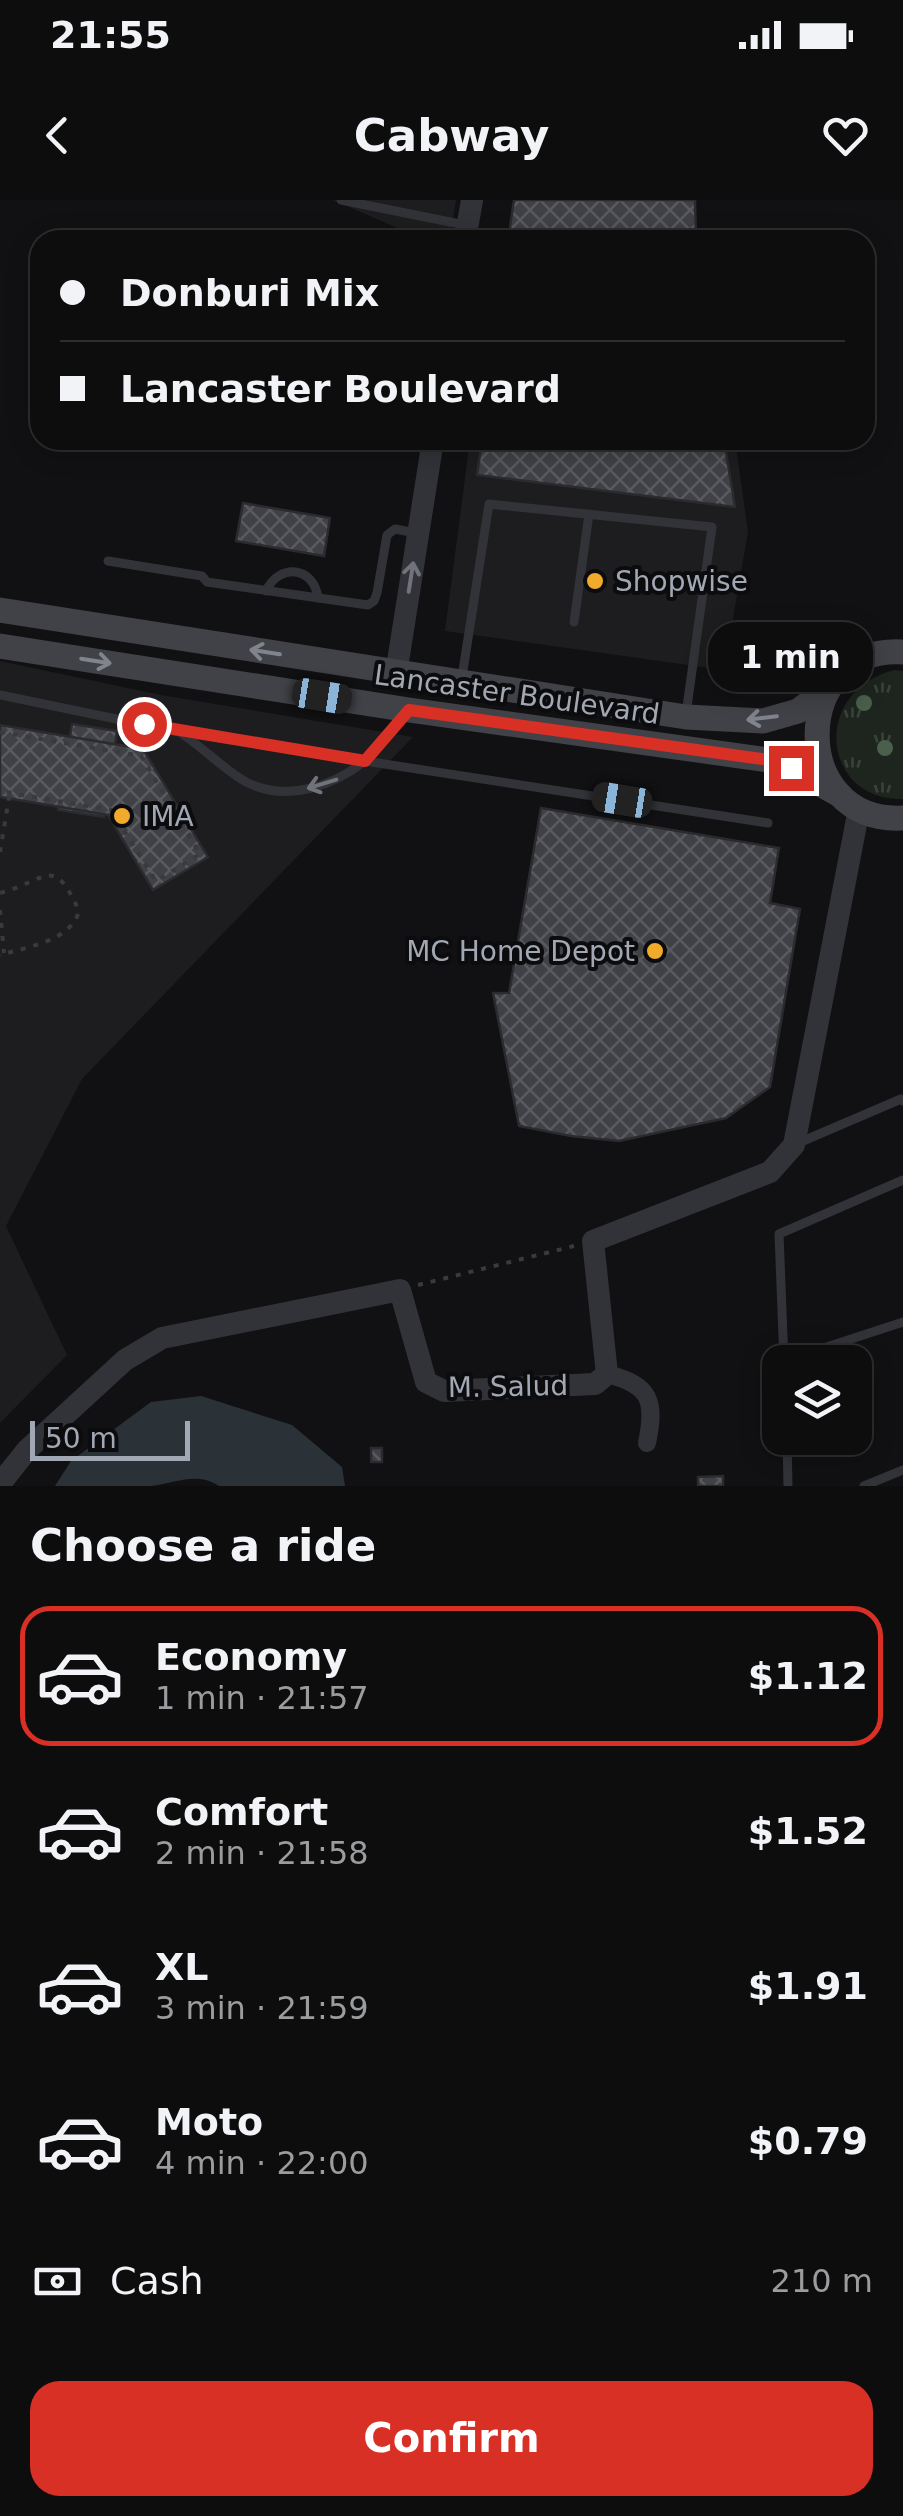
<!DOCTYPE html>
<meta charset="utf-8">
<style>
:root{--surface:#0d0d0e;--page:#161617;--text:#f1f3f6;--muted:#9a9c9e;--line:#2d2d2e;--accent:#d93025}
body{margin:0;font-family:"DejaVu Sans",sans-serif;background:var(--page);color:var(--text);height:100vh;display:flex;flex-direction:column;font-size:38px;white-space:nowrap}
*{box-sizing:border-box;margin:0}
p{font-size:32px;color:var(--muted)}
.icon{flex:none;width:55px;height:55px;fill:none;stroke:currentColor;stroke-width:2;stroke-linecap:round;stroke-linejoin:round}
.map{position:relative;height:1286px;overflow:hidden}
.side{display:flex;flex-direction:column;background:var(--surface);flex:1}
.side>*{flex:none}
.guide{position:absolute;left:30px;top:30px;width:845px;height:220px;border-radius:30px;box-shadow:0 5px 25px #0003,0 0 0 2px var(--line);display:grid;align-content:center;height:220px;padding:0 30px;background:var(--surface)}
.fabs{position:absolute;left:762px;top:1145px;display:grid;gap:20px}
.fabs a{display:grid;place-items:center;width:110px;height:110px;border-radius:20px;background:var(--surface);box-shadow:0 5px 25px #0003,0 0 0 2px var(--line);font-size:50px}
.scale{position:absolute;left:30px;bottom:25px;width:160px;box-sizing:border-box;padding-left:10px;border:5px solid #a2a8b3;border-top:0;font-size:28px;line-height:35px;white-space:nowrap;color:#a2a8b3;-webkit-text-stroke:8px #0c0c0e;paint-order:stroke}
.end{position:absolute;width:45px;height:45px;margin:-22px;border:12px solid #d93025;background:#fff;box-shadow:0 0 0 5px #fff}
.from{border-radius:50%}
.bubble{position:absolute;height:70px;border-radius:30px;background:var(--surface);box-shadow:0 5px 25px #0003,0 0 0 2px var(--line);font-size:32px;font-weight:700;line-height:70px;text-align:center}
.car{position:absolute;width:30px;height:60px;margin:-30px -15px;border-radius:12px;box-shadow:0 0 8px 2px #0007;background:linear-gradient(#222 24%,#8ab4d8 0 40%,#222 0 76%,#8ab4d8 0 86%,#222 0)}
.guide b{display:flex;align-items:center;gap:35px;height:95px;font-size:38px}
.guide b+b{border-top:2px solid var(--line)}
.guide i{width:25px;height:25px;background:var(--text)}
ul{padding:0;list-style:none}
li{display:flex;align-items:center;gap:30px;height:140px;margin:0 20px 15px;padding:0 10px;border:5px solid transparent;border-radius:30px}
li div{flex:1}
li b{display:block;font-size:38px}
li em{font-style:normal;font-weight:700}
li.on{border-color:var(--accent)}
li>.icon{width:90px;height:90px;stroke-width:1.5}
h2{padding:0 30px;font-size:45px;line-height:120px}
.pay{display:flex;align-items:center;gap:25px;height:110px;padding:0 30px;font-size:38px}
.pay p{margin-inline-start:auto}
.cta{display:flex;gap:20px;margin-top:auto;padding:20px 30px}
.cta a{flex:1;height:115px;border-radius:30px;background:var(--accent);color:#fff;font-size:40px;font-weight:700;line-height:115px;text-align:center}
.status{display:flex;justify-content:space-between;align-items:center;height:70px;padding:0 50px;background:var(--surface);direction:ltr}
.status svg{height:28px;fill:currentColor}
header{display:flex;justify-content:space-between;align-items:center;height:130px;padding:0 30px;background:var(--surface);font-size:45px;font-weight:700}
.map>svg:first-child{display:block}
.built{fill:#1d1d20}
.grass{fill:url(#grass-tufts)}
.water{fill:#2a3238}
.building{fill:url(#building-cross-hatch);stroke:#2b2b2f;stroke-width:2.5}
.lines{fill:none;stroke-linecap:round;stroke-linejoin:round}
.path{stroke:#383a3e;stroke-width:4;stroke-dasharray:5 8;stroke-linecap:butt}
.service{stroke:#323338;stroke-width:9}
.minor{stroke:#323338;stroke-width:18}
.tertiary{stroke:#323338;stroke-width:22}
.secondary{stroke:#404247;stroke-width:25}
.tree{fill:#4a5f4c}
.oneway{stroke:#70737c}
.oneway2{stroke:#80848d}
.route{stroke:#d93025;stroke-width:12}
.poi-dot{fill:#f1ab2b;stroke:#0c0c0e;stroke-width:4}
.labels{text-anchor:middle;stroke-width:8;stroke-linejoin:round;paint-order:stroke}
.poi-label{font-size:28px;fill:#a2a8b3;stroke:#0c0c0e;text-anchor:start}
.street-label{font-size:28px;fill:#a2a8b3;stroke:#0c0c0e}
</style>
<div class="status"><b>21:55</b><svg viewBox="0 0 49 12"><path d="M0 12V9h3v3zM5 12V6h3v6zM10 12V3h3v9zM15 12V0h3v12zM26 1h20v11H26zM47 4h2v5h-2z"/></svg></div>
<header><svg class="icon" aria-label="back" viewBox="0 0 24 24"><path d="M15 5l-7 7 7 7"/></svg>Cabway<svg class="icon" aria-label="heart" viewBox="0 0 24 24"><path d="M12 20l-8-8c-3-5 5-10 8-4 3-6 11-1 8 4z"/></svg></header>
<div class="map">
<svg width="903" height="1286" viewBox="0 0 903 1286">
<defs>
<pattern id="grass-tufts" width="24" height="20" patternUnits="userSpaceOnUse" patternTransform="scale(2.5)"><rect width="24" height="20" fill="#1d251e"/><path d="M3 7l-1-3M5 7V3M7 7l1-3M15 17l-1-3M17 17v-4M19 17l1-3" fill="none" stroke="#3b423c"/></pattern>
<pattern id="building-cross-hatch" width="8" height="8" patternUnits="userSpaceOnUse" patternTransform="scale(2.5)"><rect width="8" height="8" fill="#404146"/><path d="M0 0l8 8M0 8l8-8" fill="none" stroke="#585a5e"/></pattern>
</defs>
<rect width="100%" height="100%" fill="#111113"/>
<!-- built -->
<g class="built">
<path d="M333,0H456L450,40H425Z"/>
<path d="M470,240H735L748,332L724,470L445,431Z"/>
<path d="M0,461L161,495L413,537L82,879L6,1026L67,1155L0,1223Z"/>
</g>
<!-- grass -->
<path class="grass" d="M894,470L903,471V599C823,601 809,493 894,470Z"/>
<!-- water -->
<path class="water" d="M201,1196L292,1225L342,1267L345,1286H219C195,1271 174,1284 151,1286C119,1286 87,1286 55,1286L71,1261L151,1202Z"/>
<!-- building -->
<g class="building">
<path d="M514,0H695L696,40H508Z"/>
<path d="M482,240H724L735,307L477,275Z"/>
<path d="M243,303L330,318L324,356L236,341Z"/>
<path d="M72,524L117,531L104,617L58,610Z"/>
<path d="M0,525L143,549L208,657L153,690L108,615L0,597Z"/>
<path d="M541,608L779,648L770,703L800,709L770,887L726,918L619,941L571,936L519,926L493,793H509Z"/>
<rect x="371" y="1248" width="11" height="14"/>
<path d="M723,1276V1286H698V1277Z"/>
</g>
<g class="lines">
<!-- path -->
<g class="path">
<path d="M0,532L141,556L200,654L156,681L111,610L0,591"/>
<path d="M0,652L10,592"/>
<path d="M0,693C47,681 53,653 79,711C71,741 27,747 0,755"/>
<path d="M0,710L4,753"/>
<path d="M418,1085L574,1046"/>
</g>
<!-- service -->
<g class="service">
<path d="M341,0L465,25"/>
<path d="M108,361L202,376L207,382L368,405L374,401L377,393L387,335L395,329L416,333"/>
<path d="M266,391C279,363 314,366 318,398"/>
<path d="M574,422L589,314"/>
<path d="M462,477L489,304L712,327L686,514"/>
<path d="M0,495L179,532L365,561C333,586 288,602 248,583C226,572 202,546 179,532"/>
<path d="M365,561L768,623"/>
<path d="M365,561L406,514"/>
<path d="M796,944L901,899L903,901"/>
<path d="M784,1161L903,1122"/>
<path d="M784,1162L779,1034L903,980"/>
<path d="M787,1238L788,1286"/>
<path d="M864,1286L903,1270"/>
</g>
<!-- minor -->
<path class="minor" d="M607,1174C650,1185 656,1200 647,1243"/>
<!-- tertiary -->
<g class="tertiary">
<path d="M465,40L472,0"/>
<path d="M396,474L433,240"/>
<path d="M0,1284L27,1250L125,1160L162,1138L400,1090L426,1182L444,1191L595,1184L607,1174L593,1041L770,972L794,945L859,609"/>
</g>
<!-- secondary -->
<g class="secondary">
<path d="M0,410L686,517L763,521L798,511L830,487"/>
<path d="M0,446L409,510L769,560L791,568L840,595"/>
<path d="M903,452C789,445 788,624 903,618"/>
</g>
</g>
<!-- trees -->
<g class="tree">
<circle cx="864" cy="503" r="8"/>
<circle cx="885" cy="548" r="8"/>
</g>
<!-- one-way arrows -->
<defs><path id="oneway-shaft" d="M-6 0H5M1.5-3L5.5 0L1.5 3" fill="none" stroke-width="1.6" stroke-linecap="round" stroke-linejoin="round" transform="scale(2.5)"/></defs>
<g class="oneway">
<use href="#oneway-shaft" transform="translate(411 377) rotate(-81)"/>
<use href="#oneway-shaft" transform="translate(322 584) rotate(163)"/>
</g>
<g class="oneway2">
<use href="#oneway-shaft" transform="translate(265 452) rotate(-171)"/>
<use href="#oneway-shaft" transform="translate(96 461) rotate(9)"/>
<use href="#oneway-shaft" transform="translate(762 518) rotate(173)"/>
</g>
<g class="lines">
<!-- route -->
<path class="route" d="M144,524L365,561L409,510L769,560L791,568"/>
</g>
<!-- markers -->
<g class="poi-dot">
<circle cx="595" cy="381" r="10"/>
<circle cx="122" cy="616" r="10"/>
<circle cx="655" cy="751" r="10"/>
</g>
<g class="labels">
<!-- poi labels -->
<g class="poi-label">
<text x="615" y="391">Shopwise</text>
<text x="142" y="626">IMA</text>
<text x="635" y="761" text-anchor="end">MC Home Depot</text>
</g>
<!-- street labels -->
<g class="street-label">
<text transform="translate(517 494) rotate(8)" y="10">Lancaster Boulevard</text>
<text transform="translate(508 1186) rotate(-1)" y="10">M. Salud</text>
</g>
</g>
</svg>
<div class="fabs">
<a><svg class="icon" aria-label="layers" viewBox="0 0 24 24"><path d="M12 4l9 5-9 5-9-5zM3 14l9 5 9-5"/></svg></a>
</div>
<div class="scale">50 m</div>
<i class="end from" style="left:144px;top:524px"></i>
<i class="end" style="left:791px;top:568px"></i>
<div class="bubble" style="left:708px;top:422px;width:165px">1 min</div>
<i class="car" style="left:322px;top:496px;rotate:99deg"></i>
<i class="car" style="left:622px;top:600px;rotate:279deg"></i>
<div class="guide">
<b><i class="from"></i>Donburi Mix</b>
<b><i></i>Lancaster Boulevard</b>
</div>
</div>
<section class="side">
<h2>Choose a ride</h2>
<ul>
<li class="on"><svg class="icon" aria-label="car" viewBox="0 0 24 24"><path d="M5 17H2v-5l4-1 3-4h7l3 4 3 1v5h-3M9 17h6M6 11h13"/><circle cx="7" cy="17" r="2"/><circle cx="17" cy="17" r="2"/></svg><div><b>Economy</b><p>1 min · 21:57</p></div><em>$1.12</em></li>
<li><svg class="icon" aria-label="car" viewBox="0 0 24 24"><path d="M5 17H2v-5l4-1 3-4h7l3 4 3 1v5h-3M9 17h6M6 11h13"/><circle cx="7" cy="17" r="2"/><circle cx="17" cy="17" r="2"/></svg><div><b>Comfort</b><p>2 min · 21:58</p></div><em>$1.52</em></li>
<li><svg class="icon" aria-label="car" viewBox="0 0 24 24"><path d="M5 17H2v-5l4-1 3-4h7l3 4 3 1v5h-3M9 17h6M6 11h13"/><circle cx="7" cy="17" r="2"/><circle cx="17" cy="17" r="2"/></svg><div><b>XL</b><p>3 min · 21:59</p></div><em>$1.91</em></li>
<li><svg class="icon" aria-label="car" viewBox="0 0 24 24"><path d="M5 17H2v-5l4-1 3-4h7l3 4 3 1v5h-3M9 17h6M6 11h13"/><circle cx="7" cy="17" r="2"/><circle cx="17" cy="17" r="2"/></svg><div><b>Moto</b><p>4 min · 22:00</p></div><em>$0.79</em></li>
</ul>
<div class="pay"><svg class="icon" aria-label="cash" viewBox="0 0 24 24"><path d="M3 7h18v10H3z"/><circle cx="12" cy="12" r="2"/></svg>Cash<p>210 m</p></div>
<div class="cta"><a>Confirm</a></div>
</section>
